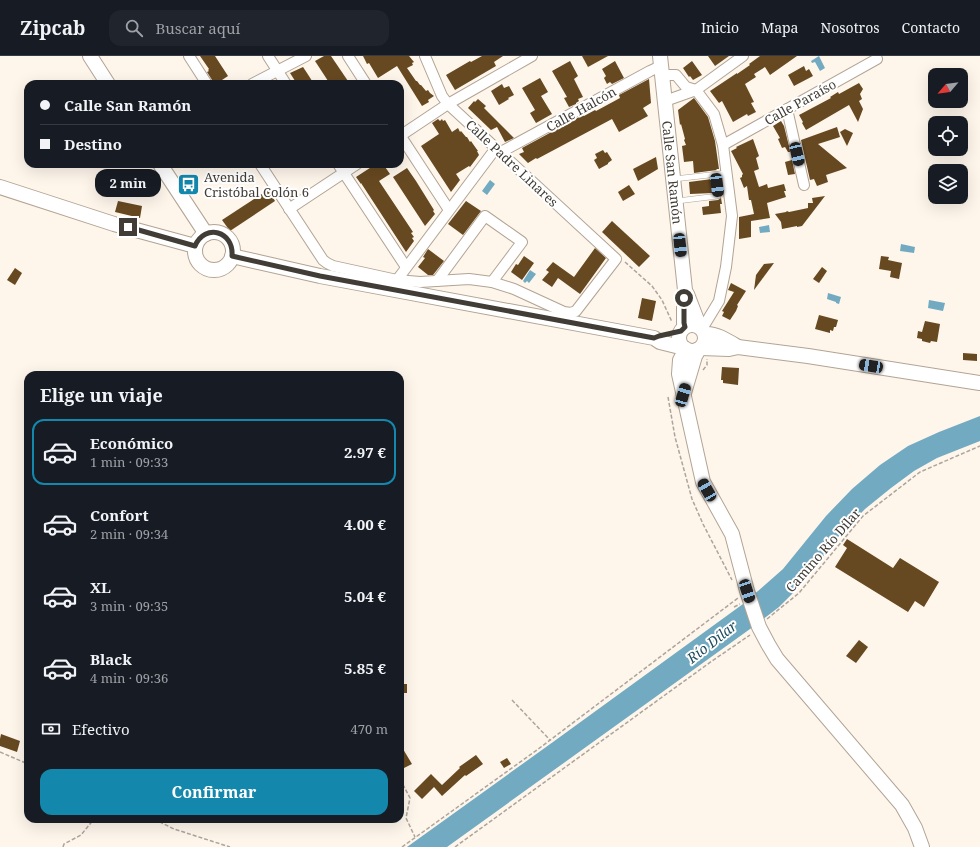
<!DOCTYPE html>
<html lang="es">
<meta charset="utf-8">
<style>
:root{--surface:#171b24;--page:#20242c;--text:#f1f3f6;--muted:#9ea1a6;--line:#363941;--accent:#1487ac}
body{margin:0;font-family:"Noto Serif",serif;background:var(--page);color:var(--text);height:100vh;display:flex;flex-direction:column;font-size:15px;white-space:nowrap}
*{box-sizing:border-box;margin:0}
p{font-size:13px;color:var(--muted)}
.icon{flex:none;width:22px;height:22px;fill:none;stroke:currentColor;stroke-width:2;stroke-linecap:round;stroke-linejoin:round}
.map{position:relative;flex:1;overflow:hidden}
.side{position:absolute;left:24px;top:315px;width:380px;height:452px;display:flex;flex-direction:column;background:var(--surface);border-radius:12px;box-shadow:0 4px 16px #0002}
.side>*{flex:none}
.hud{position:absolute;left:24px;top:24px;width:380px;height:88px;border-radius:12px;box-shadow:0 4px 16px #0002;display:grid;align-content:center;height:88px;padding:0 16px;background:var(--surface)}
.needle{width:26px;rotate:241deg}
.controls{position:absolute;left:928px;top:12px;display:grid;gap:8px}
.controls a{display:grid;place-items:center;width:40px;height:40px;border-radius:8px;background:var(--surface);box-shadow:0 4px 16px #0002;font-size:20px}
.end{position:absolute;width:18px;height:18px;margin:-9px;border:5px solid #413c35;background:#fff;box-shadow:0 0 0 2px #fff}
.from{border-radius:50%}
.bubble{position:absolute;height:28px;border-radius:12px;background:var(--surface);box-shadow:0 4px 16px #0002;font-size:13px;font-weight:700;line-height:28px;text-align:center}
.car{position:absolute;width:12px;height:24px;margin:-12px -6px;border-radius:5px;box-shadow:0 0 3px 1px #0007;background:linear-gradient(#222 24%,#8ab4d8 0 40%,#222 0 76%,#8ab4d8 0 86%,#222 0)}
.hud b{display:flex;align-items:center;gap:14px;height:38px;font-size:15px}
.hud b+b{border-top:1px solid var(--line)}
.hud i{width:10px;height:10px;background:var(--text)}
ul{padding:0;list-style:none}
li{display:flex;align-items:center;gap:12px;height:66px;margin:0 8px 6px;padding:0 8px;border:2px solid transparent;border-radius:12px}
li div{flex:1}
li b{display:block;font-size:15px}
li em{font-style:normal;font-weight:700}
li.on{border-color:var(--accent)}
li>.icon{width:36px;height:36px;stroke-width:1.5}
h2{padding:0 16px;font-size:18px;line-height:48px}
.pay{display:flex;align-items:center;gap:10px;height:44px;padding:0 16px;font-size:15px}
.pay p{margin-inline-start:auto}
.primary-button{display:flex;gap:8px;margin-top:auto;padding:8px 16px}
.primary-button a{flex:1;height:46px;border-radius:12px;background:var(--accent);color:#fff;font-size:16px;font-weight:700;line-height:46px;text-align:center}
header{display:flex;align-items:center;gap:24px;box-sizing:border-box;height:56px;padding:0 20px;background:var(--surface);border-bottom:1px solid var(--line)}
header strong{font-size:19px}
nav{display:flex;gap:22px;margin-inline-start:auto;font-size:14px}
.search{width:280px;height:36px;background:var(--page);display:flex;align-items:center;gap:10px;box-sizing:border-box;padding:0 14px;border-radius:12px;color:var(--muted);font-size:15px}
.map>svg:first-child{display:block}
.water{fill:#72aac2}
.building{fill:#674921}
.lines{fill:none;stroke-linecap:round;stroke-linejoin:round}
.lane-casing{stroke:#b2a494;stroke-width:6}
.street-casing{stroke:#b2a494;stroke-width:12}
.secondary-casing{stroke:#b2a494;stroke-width:16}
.path{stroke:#aca59c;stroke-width:1.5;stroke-dasharray:4 2;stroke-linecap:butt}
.lane{stroke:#fff;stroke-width:5}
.street{stroke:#fff;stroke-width:10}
.secondary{stroke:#fff;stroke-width:14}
.route{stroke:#413c35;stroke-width:5}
.labels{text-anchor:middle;stroke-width:4;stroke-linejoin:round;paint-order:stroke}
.street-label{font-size:13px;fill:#413c35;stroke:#fff}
.poi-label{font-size:13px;fill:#413c35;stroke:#fff;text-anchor:start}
.water-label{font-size:14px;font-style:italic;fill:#1f4d60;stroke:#fff}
</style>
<header>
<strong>Zipcab</strong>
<div class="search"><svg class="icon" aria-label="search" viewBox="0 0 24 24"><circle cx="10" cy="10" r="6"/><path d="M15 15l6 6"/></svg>Buscar aquí</div>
<nav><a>Inicio</a><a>Mapa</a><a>Nosotros</a><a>Contacto</a></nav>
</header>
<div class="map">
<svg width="980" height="791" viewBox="0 0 980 791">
<rect width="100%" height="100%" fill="#fef5eb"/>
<!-- water -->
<g class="water">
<path d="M819,0L825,12L820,15L815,6L812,7L811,5Z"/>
<path d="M490,124L495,128L487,139L482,135Z"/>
<path d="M769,169L770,176L760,177L759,171Z"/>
<path d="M901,188L915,191L914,197L900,195Z"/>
<path d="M530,214L536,218L529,227L527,225L525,227L523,225Z"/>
<path d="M828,237L841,241L839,248L836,247V246L827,243Z"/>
<path d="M929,244L945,247L943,255L928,252Z"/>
<path d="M980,360V385L937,402L914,415L891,432L865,453L839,480L801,529L779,551L750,573L447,791H407L553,686L743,548L783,513L826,460L852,433L880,409L908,390L939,376Z"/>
</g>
<!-- building -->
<g class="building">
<path d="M200,0H215L228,20L216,28H213L212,24L207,16L209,15L208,14L209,13Z"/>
<path d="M324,0H331L350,28H330L315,5Z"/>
<path d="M363,0H409L414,6L412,7L413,9L407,12L416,25H417L420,29H421L426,35L428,34L430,37L434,40L428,44L429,46L422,50L397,10L378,22L369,7L367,8Z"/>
<path d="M482,0H503L494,6L496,10L455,34L446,19L470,5L471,6Z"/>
<path d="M582,0H608L588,11Z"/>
<path d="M708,0H729L715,10Z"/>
<path d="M760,0H797L770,19L765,11L754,18L756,21L745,28L754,46L751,47L756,56L748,60L747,58L733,66L722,45L719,47L710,35L737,17V18L750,9L749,8Z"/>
<path d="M570,5L578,20L574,23L583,41L578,43L579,45L576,47V48L569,51L564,42L567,41L552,15Z"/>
<path d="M615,5L624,22L612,28L610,26L607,28L604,22L606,20L602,13Z"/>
<path d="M692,5L702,19L693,24L690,20L689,21L683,12Z"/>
<path d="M804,10L806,15L809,13L813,20L794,30L788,19Z"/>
<path d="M303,11L307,17L314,28H297L290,17Z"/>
<path d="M540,22L548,36L541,40L552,58L536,67L530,57L535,54L522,32Z"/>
<path d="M649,23L651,47L643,52L648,60L619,76L612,63L537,103L536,102L528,107L519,98L524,96L522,92L583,59L584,60L595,54L596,55L620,42L619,39Z"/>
<path d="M859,27L863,33L860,38L862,43L859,45L863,53L858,66L849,49L806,74L802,67L803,66L799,59L831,42L830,41L838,36L839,38Z"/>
<path d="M502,28L504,32L509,30L514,39L508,42L509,43L499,49L491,35Z"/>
<path d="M694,42L708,61L715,85L719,113H716L717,114L694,117L693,105L684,106L682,90L686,89L684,84L685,83L681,68L680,69L678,54Z"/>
<path d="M478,43L486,50L484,52L514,82L505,86L497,71L491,74L468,52L474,45L475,46Z"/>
<path d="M438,63L440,65L442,63L443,65L445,64L452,76L458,72L460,76L461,75L466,81H467L470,86L471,85L473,88L478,95H477L479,99L470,111L469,110L456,118L460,124L451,136L421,90L439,78L432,67Z"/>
<path d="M781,65L784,70L789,90L790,96H788L785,91L782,92L778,83L780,82L773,70Z"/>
<path d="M837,71L840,81L818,88L847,112L826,119L828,126L817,130L814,123L810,124L801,84Z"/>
<path d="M845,73L853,77L847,90L840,76Z"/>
<path d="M753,83L759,100L756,102L759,113L754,115L759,131L767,128L768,132L784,128L786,135H784L786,141L767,147L770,162L751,165V181L739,183V161L754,158L751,144H749L747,130L744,132L740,122L742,121V119L743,118L731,95L737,92L736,91Z"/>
<path d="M603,94L605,97L607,96L612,104L608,107V108L599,113L594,104L597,102L595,98Z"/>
<path d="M656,101L658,113L638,125L633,113Z"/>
<path d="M792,104L795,118L788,119L785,106Z"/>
<path d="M376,108H383L390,118L379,125L413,176L411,177L414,181L412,182L414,185L406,196L361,127V128L356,121Z"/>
<path d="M407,112L416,125L434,154L433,155L435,158L425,170L393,121Z"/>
<path d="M712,123L713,137L690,138L689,126Z"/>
<path d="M629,129L635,138L623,145L618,136Z"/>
<path d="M268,134L275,145L230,175L222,164Z"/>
<path d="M825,140L802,170L797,171V170L782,173L781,166L775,158L786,156L787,155L789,156L808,152V147H813L812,142Z"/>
<path d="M721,142L722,148H720L721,157L703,159L702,151L709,150V145L718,144Z"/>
<path d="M118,145L142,150L140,162L115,156Z"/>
<path d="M466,145L481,155L463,179L448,168Z"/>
<path d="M612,165L650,200L639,211L602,176Z"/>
<path d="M595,192L606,202L580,238L558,222L552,231L542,224L549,216L546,214L553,206L574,221Z"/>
<path d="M428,193L444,205L433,219H428L418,211L425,202L423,201Z"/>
<path d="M524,200L534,207L522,224L511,216L516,208L518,209Z"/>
<path d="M881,200L889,201L888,204L902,207L899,223L890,221L891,215L879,213Z"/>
<path d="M774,207L754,234L756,219L764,208Z"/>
<path d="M822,211L827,215L819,227L813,223Z"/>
<path d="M15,212L22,217L15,229L7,224Z"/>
<path d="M731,227L746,235L737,249L738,250L736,255L730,264L722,260L724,256L722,255L734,236L728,234Z"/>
<path d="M642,242L656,245L652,265L638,262Z"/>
<path d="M819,259L838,264L836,271H834L833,275L830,274V277L815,273Z"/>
<path d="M925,265L940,268L937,286L931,285L930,287L922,285V283L917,282L918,275L922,276Z"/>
<path d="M963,297L977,298V305L963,304Z"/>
<path d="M722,311L739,312L738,329L723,327V324H721Z"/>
<path d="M847,483L893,512L900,502L939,526L924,551L915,545L908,556L835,511L847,492L843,489Z"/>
<path d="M859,584L868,591L856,607L846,600Z"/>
<rect x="400" y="628" width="7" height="9"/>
<path d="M1,678L20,685L17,696L0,690V683Z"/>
<path d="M400,688L412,708L402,713L400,710Z"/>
<path d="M476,699L483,708L466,720L465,719L442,740L434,731L422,743L414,735L431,718L442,729L460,712L459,711Z"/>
<path d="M507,702L511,708L504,712L500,706Z"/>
</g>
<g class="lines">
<defs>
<g id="lane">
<path d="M674,123L727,117"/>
<path d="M677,145L718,140L715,119"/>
</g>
<g id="street">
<path d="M189,0L207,28"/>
<path d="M268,0L286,28"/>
<path d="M348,0L366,28"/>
<path d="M662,19H676L686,31L696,34"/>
<path d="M252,28L306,0"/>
<path d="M696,34L714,58L723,89L732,160L726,211L719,245L702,273"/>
<path d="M665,45L696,34L743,0"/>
<path d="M787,53L804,129"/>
<path d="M400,79L449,154"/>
<path d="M400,80L448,48L532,0"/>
<path d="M723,89L877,3"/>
<path d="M501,96L650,15L661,10"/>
<path d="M260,108L323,204L327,207L333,210L397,224L420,226L469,223L492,226L514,233L564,256L571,257L576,255L616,203L448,48L442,40L425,0"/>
<path d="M338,108L406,211"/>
<path d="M289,153L357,108"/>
<path d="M397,224L496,92"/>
<path d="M437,225L485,160L522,186L492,226"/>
</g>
<g id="secondary">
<path d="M90,0L108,28"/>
<path id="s1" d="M660,0L685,234L684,242V267L685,271"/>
<path d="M160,108L206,178"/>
<path d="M0,131L114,168L195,190"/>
<circle cx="214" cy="195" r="19"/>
<path d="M232,200L320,220L654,282L660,286L684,292"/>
<path d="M687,238L697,264L698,270"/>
<circle cx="692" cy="282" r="13"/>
<path d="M705,278C716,277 728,285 738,291"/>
<path d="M701,292L729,293L738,291L808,300L980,327"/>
<path d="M686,293L680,304L679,318L703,426L717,451L732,478L747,535L759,571L768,588L777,603L902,749L915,772L922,791"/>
<path d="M684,337L695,300L699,293"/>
</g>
</defs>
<!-- lane casing -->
<use href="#lane" class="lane-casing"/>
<!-- street casing -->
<use href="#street" class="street-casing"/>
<!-- secondary casing -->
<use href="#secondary" class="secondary-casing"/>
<!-- path -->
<g class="path">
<path d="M625,206L652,230L662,244L672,266"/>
<path d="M703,314L707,309V303"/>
<path d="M668,341L675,381L692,443L703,468L732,524"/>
<path d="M734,551L740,548"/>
<path d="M767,563L799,537L863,460L920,416L980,390"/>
<path d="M512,644L550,684"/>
<path d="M0,696L28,708"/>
<path d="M24,706L28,700"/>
<path d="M400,723L410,742L406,762L415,781"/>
<path d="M154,763L174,773L230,791"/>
<path d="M63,791L64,788L81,779L94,763"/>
<path d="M402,791L537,694L738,542"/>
<path d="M455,791L712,605L750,579"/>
</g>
<!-- lane -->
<use href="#lane" class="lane"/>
<!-- street -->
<use href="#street" class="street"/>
<!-- secondary -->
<use href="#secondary" class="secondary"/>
</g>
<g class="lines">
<!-- route -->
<path class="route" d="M128,171L195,190C205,167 234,175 232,200L320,220L654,282L659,280L681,275L685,271L684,267V242"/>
</g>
<!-- icons -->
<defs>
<symbol id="bus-square" viewBox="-11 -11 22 22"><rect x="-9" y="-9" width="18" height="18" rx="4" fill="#1487ac" stroke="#fff"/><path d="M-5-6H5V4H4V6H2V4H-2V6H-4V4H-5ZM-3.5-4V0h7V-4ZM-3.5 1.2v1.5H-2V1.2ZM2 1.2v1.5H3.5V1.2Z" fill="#fff"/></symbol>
</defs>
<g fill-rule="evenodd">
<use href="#bus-square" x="176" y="116" width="25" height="25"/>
</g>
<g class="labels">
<!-- street labels -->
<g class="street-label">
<text transform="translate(800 46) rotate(-29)" y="5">Calle Paraíso</text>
<text transform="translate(581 53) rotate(-29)" y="5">Calle Halcón</text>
<text transform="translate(512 107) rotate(43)" y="5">Calle Padre Linares</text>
<text dy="5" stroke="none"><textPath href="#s1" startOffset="117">Calle San Ramón</textPath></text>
<text transform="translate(823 494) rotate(-49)" y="5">Camino Río Dílar</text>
</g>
<!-- poi labels -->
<g class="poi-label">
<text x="204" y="126">Avenida<tspan x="204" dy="15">Cristóbal Colón 6</tspan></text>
</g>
<!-- water labels -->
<g class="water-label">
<text transform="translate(712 586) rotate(-38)" y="5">Río Dílar</text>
</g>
</g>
</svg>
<div class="controls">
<a><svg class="needle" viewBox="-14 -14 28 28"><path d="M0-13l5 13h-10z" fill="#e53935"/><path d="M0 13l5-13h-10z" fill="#9ea1a6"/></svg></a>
<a><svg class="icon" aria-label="locate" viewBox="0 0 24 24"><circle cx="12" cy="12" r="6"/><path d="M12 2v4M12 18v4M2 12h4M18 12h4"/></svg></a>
<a><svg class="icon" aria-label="layers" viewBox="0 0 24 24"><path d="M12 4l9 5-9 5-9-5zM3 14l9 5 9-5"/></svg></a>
</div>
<i class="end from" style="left:684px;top:242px"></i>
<i class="end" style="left:128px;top:171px"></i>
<div class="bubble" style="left:95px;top:113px;width:66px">2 min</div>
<i class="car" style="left:797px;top:98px;rotate:167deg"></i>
<i class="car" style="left:717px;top:129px;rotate:173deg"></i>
<i class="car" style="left:680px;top:189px;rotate:174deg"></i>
<i class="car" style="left:871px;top:310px;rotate:279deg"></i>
<i class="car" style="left:683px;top:339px;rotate:16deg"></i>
<i class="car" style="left:707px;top:434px;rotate:330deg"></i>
<i class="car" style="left:747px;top:535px;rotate:162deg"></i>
<div class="hud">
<b><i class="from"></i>Calle San Ramón</b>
<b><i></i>Destino</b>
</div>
<section class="side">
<h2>Elige un viaje</h2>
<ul>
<li class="on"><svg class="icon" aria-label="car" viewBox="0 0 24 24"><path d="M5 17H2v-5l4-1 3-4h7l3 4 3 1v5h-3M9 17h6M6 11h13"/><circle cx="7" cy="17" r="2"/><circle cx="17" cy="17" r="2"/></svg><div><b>Económico</b><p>1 min · 09:33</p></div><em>2.97 €</em></li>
<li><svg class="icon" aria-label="car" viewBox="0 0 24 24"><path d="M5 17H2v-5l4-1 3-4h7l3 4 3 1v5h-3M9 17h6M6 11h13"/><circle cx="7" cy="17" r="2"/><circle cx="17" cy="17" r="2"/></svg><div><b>Confort</b><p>2 min · 09:34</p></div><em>4.00 €</em></li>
<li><svg class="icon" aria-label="car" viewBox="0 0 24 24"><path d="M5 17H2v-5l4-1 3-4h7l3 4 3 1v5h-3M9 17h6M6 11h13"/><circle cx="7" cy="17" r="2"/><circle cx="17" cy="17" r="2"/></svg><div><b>XL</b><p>3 min · 09:35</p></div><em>5.04 €</em></li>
<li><svg class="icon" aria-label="car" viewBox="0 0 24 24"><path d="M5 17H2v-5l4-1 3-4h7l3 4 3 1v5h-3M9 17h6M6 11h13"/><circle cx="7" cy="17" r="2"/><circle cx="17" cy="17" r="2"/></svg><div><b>Black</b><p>4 min · 09:36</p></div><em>5.85 €</em></li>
</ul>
<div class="pay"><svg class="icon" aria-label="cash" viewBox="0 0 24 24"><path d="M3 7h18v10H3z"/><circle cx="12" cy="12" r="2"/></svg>Efectivo<p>470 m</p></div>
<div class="primary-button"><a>Confirmar</a></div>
</section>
</div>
